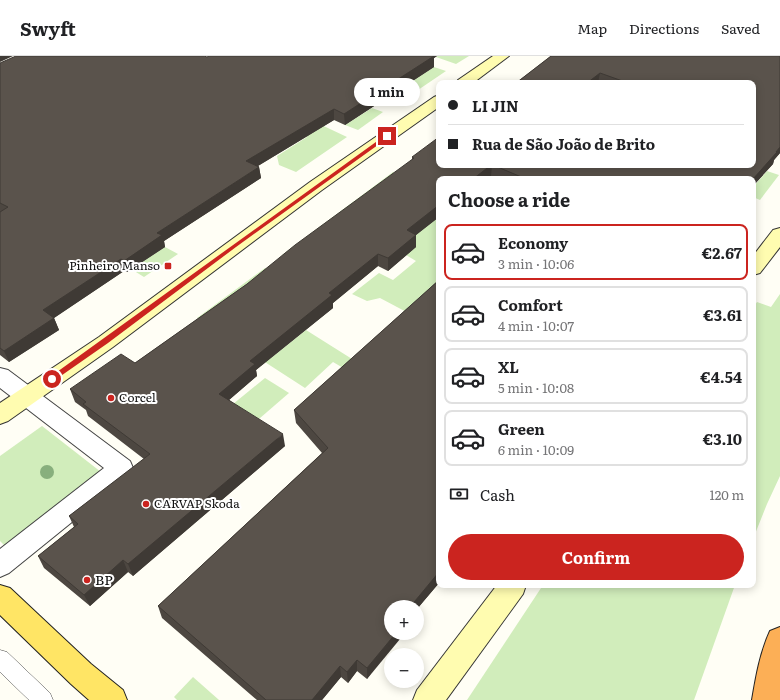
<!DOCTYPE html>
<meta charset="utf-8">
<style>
:root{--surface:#fff;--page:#f2f2f2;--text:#202124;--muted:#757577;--line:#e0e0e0;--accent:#cb241f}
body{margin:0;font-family:Literata,serif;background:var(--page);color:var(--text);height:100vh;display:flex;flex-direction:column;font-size:15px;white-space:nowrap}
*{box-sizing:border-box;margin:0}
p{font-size:13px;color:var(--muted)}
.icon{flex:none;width:22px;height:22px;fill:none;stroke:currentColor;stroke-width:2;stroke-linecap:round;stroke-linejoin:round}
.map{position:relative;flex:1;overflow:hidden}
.panel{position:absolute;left:436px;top:120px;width:320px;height:412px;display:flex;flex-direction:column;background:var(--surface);border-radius:8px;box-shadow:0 2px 10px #0003}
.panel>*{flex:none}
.hud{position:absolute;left:436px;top:24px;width:320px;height:88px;border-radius:8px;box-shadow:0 2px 10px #0003;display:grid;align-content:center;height:88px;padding:0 12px;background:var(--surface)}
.fabs{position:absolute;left:384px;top:544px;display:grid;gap:8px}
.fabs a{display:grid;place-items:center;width:40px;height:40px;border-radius:50%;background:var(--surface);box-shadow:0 2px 10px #0003;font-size:20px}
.end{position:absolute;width:18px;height:18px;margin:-9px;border:5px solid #cb241f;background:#fff;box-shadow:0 0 0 2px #fff}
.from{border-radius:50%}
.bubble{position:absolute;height:28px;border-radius:14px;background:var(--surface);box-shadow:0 2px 10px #0003;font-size:13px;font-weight:700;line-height:28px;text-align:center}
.hud b{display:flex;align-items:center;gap:14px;height:38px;font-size:15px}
.hud b+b{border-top:1px solid var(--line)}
.hud i{width:10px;height:10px;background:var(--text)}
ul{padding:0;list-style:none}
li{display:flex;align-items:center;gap:12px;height:56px;margin:0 8px 6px;padding:0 4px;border:2px solid var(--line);border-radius:8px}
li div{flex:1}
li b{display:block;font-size:15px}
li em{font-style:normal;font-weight:700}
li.selected{border-color:var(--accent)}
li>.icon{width:36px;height:36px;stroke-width:1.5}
h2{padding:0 12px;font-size:18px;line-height:48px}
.pay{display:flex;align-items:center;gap:10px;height:44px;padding:0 12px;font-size:15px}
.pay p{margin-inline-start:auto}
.primary-button{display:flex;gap:8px;margin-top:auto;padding:8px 12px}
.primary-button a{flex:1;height:46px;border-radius:24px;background:var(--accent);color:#fff;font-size:16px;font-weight:700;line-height:46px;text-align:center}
header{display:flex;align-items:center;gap:24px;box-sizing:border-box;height:56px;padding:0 20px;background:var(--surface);border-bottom:1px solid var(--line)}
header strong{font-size:19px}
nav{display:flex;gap:22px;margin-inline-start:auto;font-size:14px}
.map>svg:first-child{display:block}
.green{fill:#d1edbb}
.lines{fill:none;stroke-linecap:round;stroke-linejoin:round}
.service-casing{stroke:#444;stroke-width:1}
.minor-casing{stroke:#444;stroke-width:2}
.secondary-casing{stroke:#333;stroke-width:2}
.primary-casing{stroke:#222;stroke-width:2}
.motorway-casing{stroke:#222;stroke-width:2}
.service{fill:#fff;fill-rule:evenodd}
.minor{fill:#fff;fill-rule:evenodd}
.secondary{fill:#fffcb0;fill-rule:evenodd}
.primary{fill:#ffe565;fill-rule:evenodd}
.motorway{fill:#fcaf56;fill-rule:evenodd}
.tree{fill:#88af7d}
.wall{fill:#4d4741}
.shaded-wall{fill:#3f3a35}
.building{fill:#5a534c;stroke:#3f3a35}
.route{fill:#cb241f}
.poi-dot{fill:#cb241f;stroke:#fff;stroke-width:1.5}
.labels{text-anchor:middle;stroke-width:4;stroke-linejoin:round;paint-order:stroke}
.poi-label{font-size:12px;fill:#111;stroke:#fff;text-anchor:start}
.near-poi-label{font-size:14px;fill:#111;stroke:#fff;text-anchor:start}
</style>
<header>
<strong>Swyft</strong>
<nav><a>Map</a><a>Directions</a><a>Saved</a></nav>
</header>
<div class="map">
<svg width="780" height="644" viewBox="0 0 780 644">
<rect width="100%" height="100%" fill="#fffef5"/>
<!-- green -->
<g class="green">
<path d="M327,0L409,27L434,11L446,15L418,34Z"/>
<path d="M437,0H469L456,8L436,1Z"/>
<path d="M245,33L347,81L296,116L279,109L277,100L307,81Z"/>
<path d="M372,52L383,56L358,74L345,69Z"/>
<path d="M767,115L779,119L760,144L753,141V131Z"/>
<path d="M393,116L404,121L439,161V219L436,221L439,223V248L414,260L380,242L367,245L352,238L379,217L393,224L416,205L406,199L292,205L282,199Z"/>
<path d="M165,191L178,198L144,221L131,213Z"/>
<path d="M265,212L275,219L271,302L306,274L360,308L350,316L333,306L305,332L197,262Z"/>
<path d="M780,238V420L767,448L753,483V252L757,246L771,251Z"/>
<path d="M265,322L289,337L252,369L227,353Z"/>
<path d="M42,370L101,416L6,491L0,485V400Z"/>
<path d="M543,529H735L694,644H467Z"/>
<path d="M193,621L219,644H177L174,641Z"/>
</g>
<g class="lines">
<defs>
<path id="service" d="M0,594L7,596L50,637L53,644H29L0,616Z"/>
<path id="minor" d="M0,312L8,314L130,405L133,412L130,419L9,517L0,521V493L104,412L0,332Z"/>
<g id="secondary">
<path d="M493,0H509L473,27H456L458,24Z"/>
<path d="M439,39V51L322,134L113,291L8,365L0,368V347L99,281L310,126L434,41Z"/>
<path d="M780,172V191L760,217L753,219V200L773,174Z"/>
<path d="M497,529H526L523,538L446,644H413L417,634Z"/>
</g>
<path id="primary" d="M0,529L10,532L91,608L123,634L127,644H89L71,628L0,559Z"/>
<path id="motorway" d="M780,571V644H752C756,620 760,597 770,575Z"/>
</defs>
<!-- service casing -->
<use href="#service" class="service-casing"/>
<!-- minor casing -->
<use href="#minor" class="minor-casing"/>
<!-- secondary casing -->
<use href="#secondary" class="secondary-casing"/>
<!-- primary casing -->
<use href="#primary" class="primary-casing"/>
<!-- motorway casing -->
<use href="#motorway" class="motorway-casing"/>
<!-- service -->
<use href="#service" class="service"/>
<!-- minor -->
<use href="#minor" class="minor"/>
<!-- secondary -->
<use href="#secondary" class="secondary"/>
<!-- primary -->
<use href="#primary" class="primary"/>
<!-- motorway -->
<use href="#motorway" class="motorway"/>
</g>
<!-- trees -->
<circle class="tree" cx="47" cy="416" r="7"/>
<!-- wall -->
<g class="wall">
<path d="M209,0H437L434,2V11L345,69L334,64L258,110L259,111L261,122L164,185L165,191L127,216L124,215L54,262L59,274L9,306L0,299V7L207,1Z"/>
<path d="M551,0H780V97L774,104L773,108L753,130V123H496L491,120L416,179V191L388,215L378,210L333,247V252L256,314L257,320L229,344L285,390L133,520L128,516L90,550L44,512L38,500L74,471L69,460L144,403L88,360L86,354L75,346L70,333L135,307L247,228L412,104V101L439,109H753V27H516Z"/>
<path d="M439,224V527L417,553V551L367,623L357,615L348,627L341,621L322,644H257L162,562L158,550L322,397L296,367L294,354Z"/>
</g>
<!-- shaded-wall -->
<g class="shaded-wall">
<path d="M0,0H13L0,6Z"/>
<path d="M426,0H437L434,2V11L345,69L344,58Z"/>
<path d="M600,17L598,27H587Z"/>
<path d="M334,53V64L248,116L246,105Z"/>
<path d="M780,91V97L774,104L773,108L753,130V123Z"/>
<path d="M491,109H492L491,120L487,123H473Z"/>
<path d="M259,111L261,122L164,185L165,191L127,216L124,205L157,177Z"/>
<path d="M439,149V161L416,179V191L388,215V202L407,174Z"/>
<path d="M378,198V210L333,247V252L256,314L257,320L222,350L219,338L250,305L329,237Z"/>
<path d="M121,203L124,215L48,266L43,254Z"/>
<path d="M54,262L59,274L9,306L4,295Z"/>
<path d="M283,378L285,390L133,520L128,508Z"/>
<path d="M123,504L128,516L90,550L84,539Z"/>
<path d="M439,516V527L417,553V551H410Z"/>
<path d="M396,577H405L367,623V612Z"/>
<path d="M357,604V615L348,627L347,616Z"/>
<path d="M340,610L341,621L322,644H312Z"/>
</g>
<!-- building -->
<g class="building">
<path d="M16,0H204L207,1L209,0H434L344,58L334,53L246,105L259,111L157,177L162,179L124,205L121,203L43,254L54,262L4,295L0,292V156L8,151L0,147V7Z"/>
<path d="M551,0H780V91L776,96H777L753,123H526L493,109H753V27H628L600,17L587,27H516Z"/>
<path d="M439,81V109H491L473,123H439V149L407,174L416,179L388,202L378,198L329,237L332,239L250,305L255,308L219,338L283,378L128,508L123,504L84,539L38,500L78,468L69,460L150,398L83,348L86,346L70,333L121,298L135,307L247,228L295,189L414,102L412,101Z"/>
<path d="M439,224V516L410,551H411H391V577H396L367,612L357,604L347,616L340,610L312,644H266L158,550L328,392L294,354Z"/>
</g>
<!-- route -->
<path class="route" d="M387,78L389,81L236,191L108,287L55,324H50V321Z"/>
<!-- markers -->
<g class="poi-dot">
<rect x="164" y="206" width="8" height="8" rx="2"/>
<circle cx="111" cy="342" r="4"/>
<circle cx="146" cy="448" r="4"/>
<circle cx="87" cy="524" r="4"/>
</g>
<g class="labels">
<!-- poi labels -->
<g class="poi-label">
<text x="160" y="214" text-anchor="end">Pinheiro Manso</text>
<text x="119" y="346">Corcel</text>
<text x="154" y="452">CARVAP Skoda</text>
</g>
<!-- near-poi labels -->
<g class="near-poi-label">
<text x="95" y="529">BP</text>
</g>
</g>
</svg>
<div class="fabs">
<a>+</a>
<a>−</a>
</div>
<i class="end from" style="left:52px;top:323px"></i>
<i class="end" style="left:387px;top:80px"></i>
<div class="bubble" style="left:354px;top:22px;width:66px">1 min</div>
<div class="hud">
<b><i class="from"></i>LI JIN</b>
<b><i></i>Rua de São João de Brito</b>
</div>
<section class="panel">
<h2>Choose a ride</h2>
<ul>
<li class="selected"><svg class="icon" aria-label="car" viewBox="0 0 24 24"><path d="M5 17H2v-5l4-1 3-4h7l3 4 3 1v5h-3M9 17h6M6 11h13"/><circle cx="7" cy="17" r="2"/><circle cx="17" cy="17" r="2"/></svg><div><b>Economy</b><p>3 min · 10:06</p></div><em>€2.67</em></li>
<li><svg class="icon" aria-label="car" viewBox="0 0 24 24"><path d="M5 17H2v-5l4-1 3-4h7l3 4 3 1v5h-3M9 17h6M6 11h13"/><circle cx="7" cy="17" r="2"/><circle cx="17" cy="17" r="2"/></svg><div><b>Comfort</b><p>4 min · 10:07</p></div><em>€3.61</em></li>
<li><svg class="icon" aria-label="car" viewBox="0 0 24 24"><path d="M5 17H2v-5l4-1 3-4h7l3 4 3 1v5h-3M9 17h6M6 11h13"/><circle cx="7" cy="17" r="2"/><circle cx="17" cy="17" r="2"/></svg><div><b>XL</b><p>5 min · 10:08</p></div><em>€4.54</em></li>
<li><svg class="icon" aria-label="car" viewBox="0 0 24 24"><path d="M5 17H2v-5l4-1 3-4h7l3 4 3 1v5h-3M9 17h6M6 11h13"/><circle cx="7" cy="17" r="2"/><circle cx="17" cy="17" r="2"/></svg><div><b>Green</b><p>6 min · 10:09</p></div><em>€3.10</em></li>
</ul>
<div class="pay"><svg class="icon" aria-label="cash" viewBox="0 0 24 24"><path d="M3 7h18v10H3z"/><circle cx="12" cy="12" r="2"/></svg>Cash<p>120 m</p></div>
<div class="primary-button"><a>Confirm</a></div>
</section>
</div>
